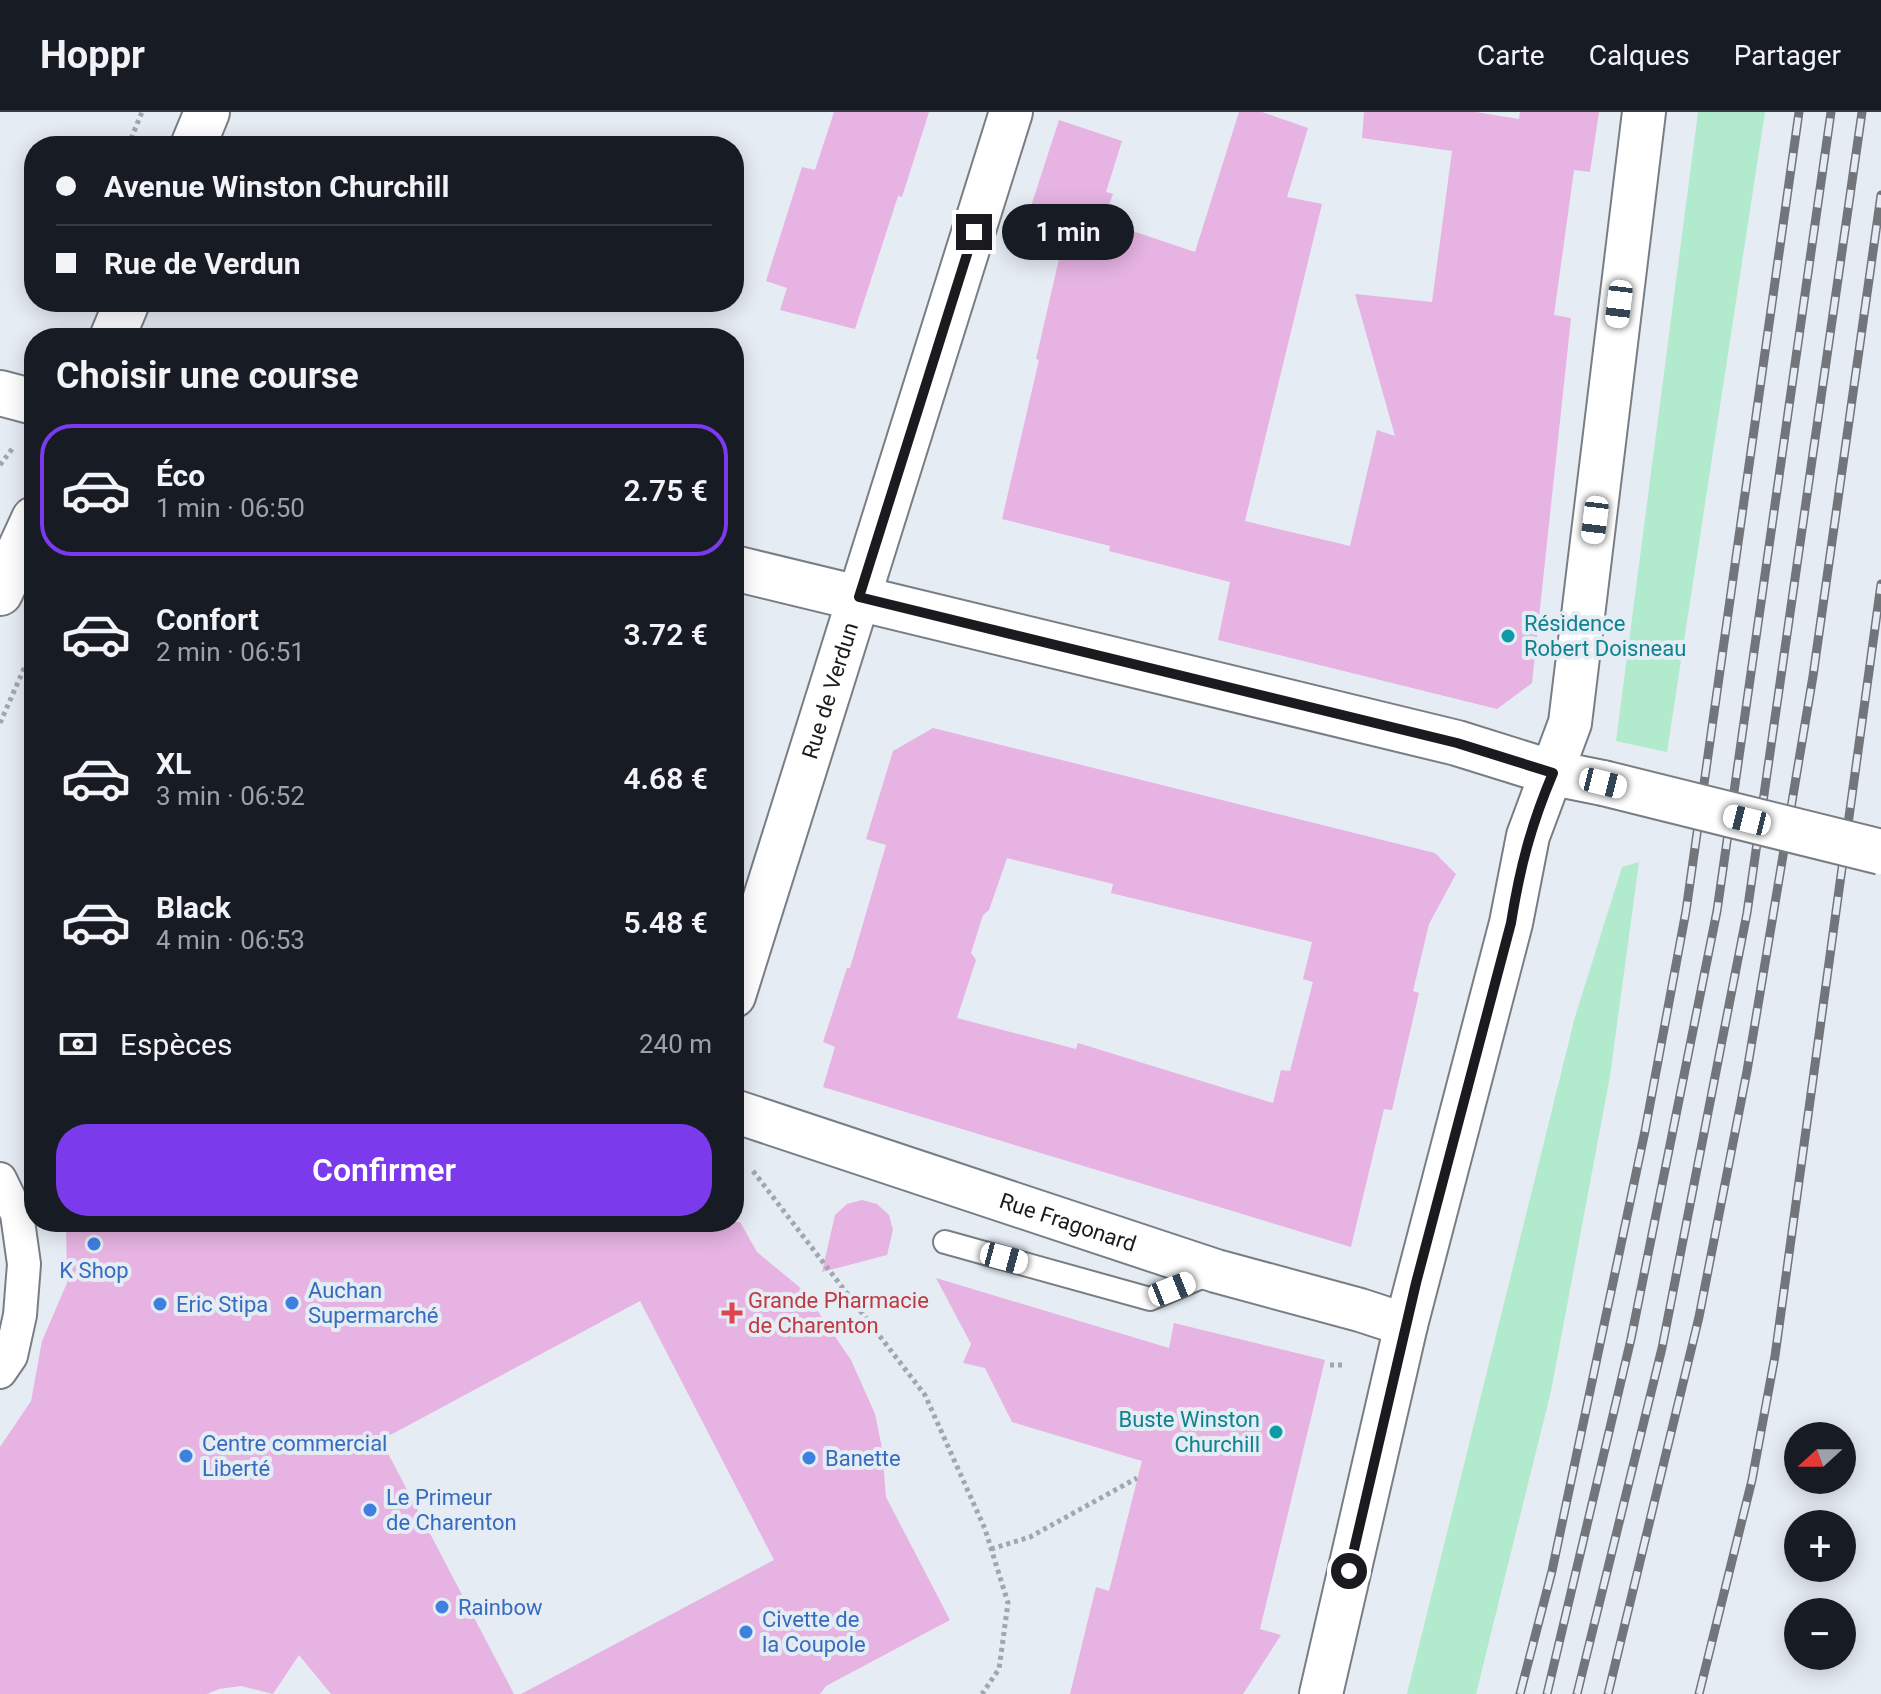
<!DOCTYPE html>
<html lang="fr">
<meta charset="utf-8">
<style>
:root{--surface:#171b24;--page:#242831;--text:#f1f3f6;--muted:#9ea1a6;--line:#363941;--accent:#7c3aed}
body{margin:0;font-family:Roboto,sans-serif;background:var(--page);color:var(--text);height:100vh;display:flex;flex-direction:column;font-size:30px;white-space:nowrap}
*{box-sizing:border-box;margin:0}
p{font-size:26px;color:var(--muted)}
.icon{flex:none;width:44px;height:44px;fill:none;stroke:currentColor;stroke-width:2;stroke-linecap:round;stroke-linejoin:round}
.map{position:relative;flex:1;overflow:hidden}
.panel{position:absolute;left:24px;top:216px;width:720px;height:904px;display:flex;flex-direction:column;background:var(--surface);border-radius:32px;box-shadow:0 4px 20px #0003}
.panel>*{flex:none}
.banner{position:absolute;left:24px;top:24px;width:720px;height:176px;border-radius:32px;box-shadow:0 4px 20px #0003;display:grid;align-content:center;height:176px;padding:0 32px;background:var(--surface)}
.needle{width:52px;rotate:249deg}
.tools{position:absolute;left:1784px;top:1310px;display:grid;gap:16px}
.tools a{display:grid;place-items:center;width:72px;height:72px;border-radius:50%;background:var(--surface);box-shadow:0 4px 20px #0003;font-size:40px}
.end{position:absolute;width:36px;height:36px;margin:-18px;border:10px solid #191b1e;background:#fff;box-shadow:0 0 0 4px #fff}
.from{border-radius:50%}
.bubble{position:absolute;height:56px;border-radius:28px;background:var(--surface);box-shadow:0 4px 20px #0003;font-size:26px;font-weight:600;line-height:56px;text-align:center}
.car{position:absolute;width:24px;height:48px;margin:-24px -12px;border-radius:10px;box-shadow:0 0 6px 2px #0007;background:linear-gradient(#fff 24%,#345 0 40%,#fff 0 76%,#345 0 86%,#fff 0)}
.banner b{display:flex;align-items:center;gap:28px;height:76px;font-size:30px}
.banner b+b{border-top:2px solid var(--line)}
.banner i{width:20px;height:20px;background:var(--text)}
ul{padding:0;list-style:none}
li{display:flex;align-items:center;gap:24px;height:132px;margin:0 16px 12px;padding:0 16px;border:4px solid transparent;border-radius:32px}
li div{flex:1}
li b{display:block;font-size:30px}
li em{font-style:normal;font-weight:600}
li.selected{border-color:var(--accent)}
li>.icon{width:72px;height:72px;stroke-width:1.5}
h2{padding:0 32px;font-size:36px;line-height:96px}
.pay{display:flex;align-items:center;gap:20px;height:88px;padding:0 32px;font-size:30px}
.pay p{margin-inline-start:auto}
.button{display:flex;gap:16px;margin-top:auto;padding:16px 32px}
.button a{flex:1;height:92px;border-radius:32px;background:var(--accent);color:#fff;font-size:32px;font-weight:600;line-height:92px;text-align:center}
header{display:flex;align-items:center;gap:48px;box-sizing:border-box;height:112px;padding:0 40px;background:var(--surface);border-bottom:2px solid var(--line)}
header strong{font-size:38px}
nav{display:flex;gap:44px;margin-inline-start:auto;font-size:28px}
.map>svg:first-child{display:block}
.green{fill:#b2eacd}
.building{fill:#e6b3e2;fill-rule:evenodd}
.lines{fill:none;stroke-linecap:round;stroke-linejoin:round}
.service-casing{stroke:#797e85;stroke-width:26}
.pedestrian-casing{stroke:#797e85;stroke-width:36}
.minor-casing{stroke:#797e85;stroke-width:46}
.tertiary-casing{stroke:#797e85;stroke-width:48}
.secondary-casing{stroke:#797e85;stroke-width:48}
.primary-casing{stroke:#797e85;stroke-width:48}
.path{stroke:#a2a6ad;stroke-width:5;stroke-dasharray:4 4;stroke-linecap:butt}
.service{stroke:#fff;stroke-width:22}
.pedestrian{stroke:#fff;stroke-width:32}
.minor{stroke:#fff;stroke-width:42}
.tertiary{stroke:#fff;stroke-width:44}
.secondary{stroke:#fff;stroke-width:44}
.primary{stroke:#fff;stroke-width:44}
.rail-casing{stroke:#72767b;stroke-width:9}
.rail{stroke:#e6ecf4;stroke-width:6;stroke-dasharray:18;stroke-linecap:butt}
.secondary-bridge-casing{stroke:#797e85;stroke-width:48;stroke-linecap:butt}
.secondary-bridge{stroke:#fff;stroke-width:44}
.route{stroke:#191b1e;stroke-width:10}
.culture-dot{fill:#0f9aa8;stroke:#e6ecf4;stroke-width:3}
.shop-dot{fill:#3f7fe0;stroke:#e6ecf4;stroke-width:3}
.health-dot{fill:#e0444e;stroke:#e6ecf4;stroke-width:3}
.labels{text-anchor:middle;stroke-width:8;stroke-linejoin:round;paint-order:stroke}
.culture-label{font-size:22px;fill:#0d838f;stroke:#e6ecf4;text-anchor:start}
.street-label{font-size:22px;fill:#191b1e;stroke:#e6ecf4}
.shop-label{font-size:22px;fill:#366cbe;stroke:#e6ecf4;text-anchor:start}
.health-label{font-size:22px;fill:#be3a42;stroke:#e6ecf4;text-anchor:start}
</style>
<header>
<strong>Hoppr</strong>
<nav><a>Carte</a><a>Calques</a><a>Partager</a></nav>
</header>
<div class="map">
<svg width="1881" height="1582" viewBox="0 0 1881 1582">
<rect width="100%" height="100%" fill="#e6ecf4"/>
<!-- green -->
<g class="green">
<path d="M1698,0H1765L1667,640L1616,629Z"/>
<path d="M1639,750L1610,964L1551,1279L1476,1582H1407L1575,905L1622,755Z"/>
</g>
<!-- building -->
<g class="building">
<path d="M834,0H929L902,85L898,84L855,217L780,198L787,176L766,169L802,55L815,58Z"/>
<path d="M1239,0H1262L1308,16L1287,85L1322,92L1245,409L1350,434L1377,318L1395,324L1355,182L1432,190L1452,39L1362,26L1364,0H1476L1519,7L1520,0H1599L1590,60L1574,58L1554,203L1571,206L1532,571L1497,597L1218,528L1230,470L1109,439L1110,434L1002,407L1039,248L1036,247L1062,134L1022,122L1059,8L1122,29L1106,80L1113,82L1103,109L1195,140Z"/>
<path d="M933,616L1435,741L1456,762L1429,812L1413,879L1419,881L1392,998L1384,997L1351,1135L823,975L835,935L823,930L847,856H850L886,733L866,727L893,639ZM1007,746L1113,772L1111,781L1312,830L1303,867L1313,870L1290,959L1281,958L1273,991L1078,931L1076,937L957,906L976,848L971,841L983,803L989,798Z"/>
<path d="M862,1088L877,1092L889,1103L893,1118L887,1143L822,1160L835,1103L847,1092Z"/>
<path d="M66,1110H740L757,1140L804,1179L851,1248L875,1302L882,1336L886,1385L950,1508L826,1574L820,1582H521L774,1448L640,1189L381,1328L514,1582H331L299,1543L273,1582L241,1574L219,1577L207,1582H0V1335L31,1289L42,1229L67,1171Z"/>
<path d="M936,1166L1169,1236L1174,1211L1325,1248L1260,1517L1281,1523L1243,1582H1070L1096,1475L1109,1479L1142,1349L1012,1310L985,1256L963,1251L971,1232Z"/>
</g>
<g class="lines">
<defs>
<path id="service" d="M945,1130L1150,1187L1211,1161"/>
<path id="pedestrian" d="M0,1067L17,1102L24,1152L20,1203L11,1244L0,1260"/>
<g id="minor">
<path id="s1" d="M734,884L1011,0"/>
<path id="s2" d="M734,999L1216,1159L1360,1198L1406,1213"/>
<path d="M1321,1582L1406,1213L1511,811L1528,724L1570,611L1644,0"/>
</g>
<path id="tertiary" d="M0,281L34,290"/>
<path id="secondary" d="M734,456L1457,631L1553,661L1603,671"/>
<g id="primary">
<path d="M193,34L207,0"/>
<path d="M112,226L127,190"/>
<path d="M0,481L34,407"/>
</g>
</defs>
<!-- service casing -->
<use href="#service" class="service-casing"/>
<!-- pedestrian casing -->
<use href="#pedestrian" class="pedestrian-casing"/>
<!-- minor casing -->
<use href="#minor" class="minor-casing"/>
<!-- tertiary casing -->
<use href="#tertiary" class="tertiary-casing"/>
<!-- secondary casing -->
<use href="#secondary" class="secondary-casing"/>
<!-- primary casing -->
<use href="#primary" class="primary-casing"/>
<!-- path -->
<g class="path">
<path d="M128,34L142,0"/>
<path d="M0,353L12,337"/>
<path d="M0,611L34,534"/>
<path d="M753,1059L925,1283L985,1417L1008,1491L999,1557L982,1582"/>
<path d="M1330,1253H1345"/>
<path d="M991,1437L1030,1425L1137,1366"/>
</g>
<!-- service -->
<use href="#service" class="service"/>
<!-- pedestrian -->
<use href="#pedestrian" class="pedestrian"/>
<!-- minor -->
<use href="#minor" class="minor"/>
<!-- tertiary -->
<use href="#tertiary" class="tertiary"/>
<!-- secondary -->
<use href="#secondary" class="secondary"/>
<!-- primary -->
<use href="#primary" class="primary"/>
<defs>
<g id="rail">
<path d="M1520,1582L1552,1459L1645,1019L1686,799L1799,0"/>
<path d="M1547,1582L1631,1227L1717,799L1831,0"/>
<path d="M1577,1582L1662,1236L1747,801L1862,0"/>
<path d="M1608,1582L1699,1205L1747,959L1813,564L1881,83"/>
<path d="M1699,1582L1752,1368L1775,1244L1881,472"/>
</g>
</defs>
<!-- rail casing -->
<use href="#rail" class="rail-casing"/>
<!-- rail -->
<use href="#rail" class="rail"/>
<defs>
<path id="secondary-bridge" d="M1603,671L1881,740"/>
</defs>
<!-- secondary-bridge casing -->
<use href="#secondary-bridge" class="secondary-bridge-casing"/>
<!-- secondary-bridge -->
<use href="#secondary-bridge" class="secondary-bridge"/>
</g>
<g class="lines">
<!-- route -->
<path class="route" d="M974,120L859,485L1457,631L1553,661C1531,713 1520,755 1511,811L1416,1171L1349,1459"/>
</g>
<!-- markers -->
<g class="culture-dot">
<circle cx="1508" cy="524" r="8"/>
<circle cx="1276" cy="1320" r="8"/>
</g>
<g class="shop-dot">
<circle cx="94" cy="1132" r="8"/>
<circle cx="292" cy="1191" r="8"/>
<circle cx="160" cy="1192" r="8"/>
<circle cx="186" cy="1344" r="8"/>
<circle cx="809" cy="1346" r="8"/>
<circle cx="370" cy="1398" r="8"/>
<circle cx="442" cy="1495" r="8"/>
<circle cx="746" cy="1520" r="8"/>
</g>
<path class="health-dot" d="M728 1189h8v8h8v8h-8v8h-8v-8h-8v-8h8z"/>
<g class="labels">
<!-- culture labels -->
<g class="culture-label">
<text x="1524" y="519">Résidence<tspan x="1524" dy="25">Robert Doisneau</tspan></text>
<text x="1260" y="1315" text-anchor="end">Buste Winston<tspan x="1260" dy="25">Churchill</tspan></text>
</g>
<!-- street labels -->
<g class="street-label">
<text dy="8" stroke="none"><textPath href="#s1" startOffset="320">Rue de Verdun</textPath></text>
<text dy="8" stroke="none"><textPath href="#s2" startOffset="352">Rue Fragonard</textPath></text>
</g>
<!-- shop labels -->
<g class="shop-label">
<text x="94" y="1166" text-anchor="middle">K Shop</text>
<text x="308" y="1186">Auchan<tspan x="308" dy="25">Supermarché</tspan></text>
<text x="176" y="1200">Eric Stipa</text>
<text x="202" y="1339">Centre commercial<tspan x="202" dy="25">Liberté</tspan></text>
<text x="825" y="1354">Banette</text>
<text x="386" y="1393">Le Primeur<tspan x="386" dy="25">de Charenton</tspan></text>
<text x="458" y="1503">Rainbow</text>
<text x="762" y="1515">Civette de<tspan x="762" dy="25">la Coupole</tspan></text>
</g>
<!-- health labels -->
<g class="health-label">
<text x="748" y="1196">Grande Pharmacie<tspan x="748" dy="25">de Charenton</tspan></text>
</g>
</g>
</svg>
<div class="tools">
<a><svg class="needle" viewBox="-14 -14 28 28"><path d="M0-13l5 13h-10z" fill="#e53935"/><path d="M0 13l5-13h-10z" fill="#9ea1a6"/></svg></a>
<a>+</a>
<a>−</a>
</div>
<i class="end from" style="left:1349px;top:1459px"></i>
<i class="end" style="left:974px;top:120px"></i>
<div class="bubble" style="left:1002px;top:92px;width:132px">1 min</div>
<i class="car" style="left:1619px;top:192px;rotate:187deg"></i>
<i class="car" style="left:1595px;top:408px;rotate:187deg"></i>
<i class="car" style="left:1603px;top:671px;rotate:104deg"></i>
<i class="car" style="left:1747px;top:708px;rotate:284deg"></i>
<i class="car" style="left:1004px;top:1146px;rotate:105deg"></i>
<i class="car" style="left:1172px;top:1177px;rotate:68deg"></i>
<div class="banner">
<b><i class="from"></i>Avenue Winston Churchill</b>
<b><i></i>Rue de Verdun</b>
</div>
<section class="panel">
<h2>Choisir une course</h2>
<ul>
<li class="selected"><svg class="icon" aria-label="car" viewBox="0 0 24 24"><path d="M5 17H2v-5l4-1 3-4h7l3 4 3 1v5h-3M9 17h6M6 11h13"/><circle cx="7" cy="17" r="2"/><circle cx="17" cy="17" r="2"/></svg><div><b>Éco</b><p>1 min · 06:50</p></div><em>2.75 €</em></li>
<li><svg class="icon" aria-label="car" viewBox="0 0 24 24"><path d="M5 17H2v-5l4-1 3-4h7l3 4 3 1v5h-3M9 17h6M6 11h13"/><circle cx="7" cy="17" r="2"/><circle cx="17" cy="17" r="2"/></svg><div><b>Confort</b><p>2 min · 06:51</p></div><em>3.72 €</em></li>
<li><svg class="icon" aria-label="car" viewBox="0 0 24 24"><path d="M5 17H2v-5l4-1 3-4h7l3 4 3 1v5h-3M9 17h6M6 11h13"/><circle cx="7" cy="17" r="2"/><circle cx="17" cy="17" r="2"/></svg><div><b>XL</b><p>3 min · 06:52</p></div><em>4.68 €</em></li>
<li><svg class="icon" aria-label="car" viewBox="0 0 24 24"><path d="M5 17H2v-5l4-1 3-4h7l3 4 3 1v5h-3M9 17h6M6 11h13"/><circle cx="7" cy="17" r="2"/><circle cx="17" cy="17" r="2"/></svg><div><b>Black</b><p>4 min · 06:53</p></div><em>5.48 €</em></li>
</ul>
<div class="pay"><svg class="icon" aria-label="cash" viewBox="0 0 24 24"><path d="M3 7h18v10H3z"/><circle cx="12" cy="12" r="2"/></svg>Espèces<p>240 m</p></div>
<div class="button"><a>Confirmer</a></div>
</section>
</div>
